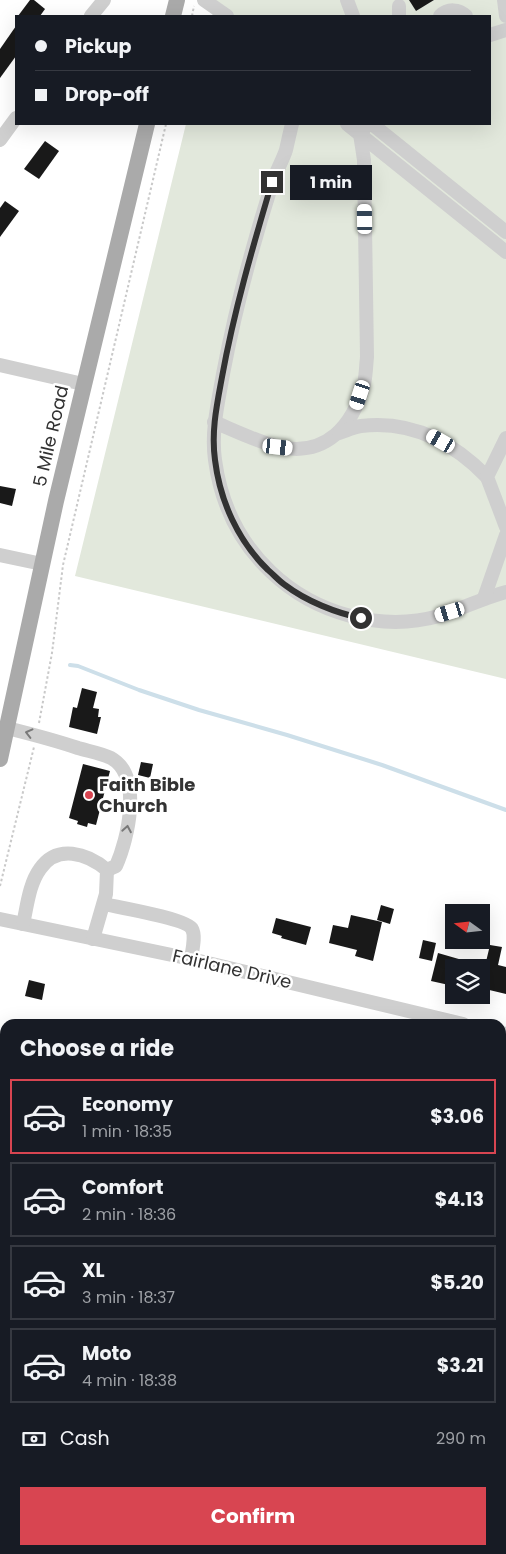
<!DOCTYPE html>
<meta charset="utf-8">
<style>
:root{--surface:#171b24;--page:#20242c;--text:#f1f3f6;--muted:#9ea1a6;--line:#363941;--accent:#d84551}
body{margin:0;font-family:Poppins,sans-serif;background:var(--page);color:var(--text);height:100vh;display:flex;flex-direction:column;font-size:19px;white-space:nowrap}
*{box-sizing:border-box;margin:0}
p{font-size:16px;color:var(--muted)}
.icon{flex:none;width:28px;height:28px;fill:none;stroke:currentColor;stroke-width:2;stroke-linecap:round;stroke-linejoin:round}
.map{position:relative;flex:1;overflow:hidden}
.sheet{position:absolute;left:0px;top:1019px;width:506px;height:536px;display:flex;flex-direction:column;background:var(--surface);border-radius:15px 15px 0 0;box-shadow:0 5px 20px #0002}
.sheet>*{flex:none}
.banner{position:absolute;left:15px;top:15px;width:476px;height:110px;border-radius:0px;box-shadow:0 5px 20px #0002;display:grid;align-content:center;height:110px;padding:0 20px;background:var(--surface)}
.needle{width:32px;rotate:285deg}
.tools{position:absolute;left:445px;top:904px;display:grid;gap:10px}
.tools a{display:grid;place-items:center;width:45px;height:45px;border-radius:0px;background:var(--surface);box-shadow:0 5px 20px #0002;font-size:25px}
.end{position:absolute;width:22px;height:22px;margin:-11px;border:6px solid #323232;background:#fff;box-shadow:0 0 0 2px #fff}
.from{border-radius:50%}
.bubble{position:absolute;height:35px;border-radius:0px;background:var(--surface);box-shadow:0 5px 20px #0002;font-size:16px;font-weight:700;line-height:35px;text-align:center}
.car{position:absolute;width:15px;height:30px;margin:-15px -8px;border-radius:6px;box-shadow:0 0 4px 1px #0007;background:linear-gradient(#fff 24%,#345 0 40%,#fff 0 76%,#345 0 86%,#fff 0)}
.banner b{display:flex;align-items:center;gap:18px;height:48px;font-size:19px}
.banner b+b{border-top:1px solid var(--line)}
.banner i{width:12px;height:12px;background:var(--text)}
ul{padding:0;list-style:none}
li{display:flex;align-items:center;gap:15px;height:75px;margin:0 10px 8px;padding:0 10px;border:2px solid var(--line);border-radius:0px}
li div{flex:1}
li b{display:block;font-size:19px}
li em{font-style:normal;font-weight:700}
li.on{border-color:var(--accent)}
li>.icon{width:45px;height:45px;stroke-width:1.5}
h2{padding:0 20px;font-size:22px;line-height:60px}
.pay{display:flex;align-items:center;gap:12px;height:55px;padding:0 20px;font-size:19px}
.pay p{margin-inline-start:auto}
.cta{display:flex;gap:10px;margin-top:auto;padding:10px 20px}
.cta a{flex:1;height:58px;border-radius:0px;background:var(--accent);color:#fff;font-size:20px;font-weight:700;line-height:58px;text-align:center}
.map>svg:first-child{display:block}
.green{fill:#e2e8dc}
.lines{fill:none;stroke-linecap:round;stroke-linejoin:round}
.stream{stroke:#cddfe9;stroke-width:4}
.building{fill:#191919}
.path{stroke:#c9c9c9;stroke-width:2;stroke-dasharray:2.5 2.5;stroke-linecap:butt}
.minor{stroke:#cfcfcf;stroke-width:14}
.major{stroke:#aaa;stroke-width:16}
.oneway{stroke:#797979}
.route{stroke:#323232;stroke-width:6}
.poi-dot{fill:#d84551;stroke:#fff;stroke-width:2}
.labels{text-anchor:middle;stroke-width:5;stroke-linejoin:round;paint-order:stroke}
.street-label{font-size:18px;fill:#323232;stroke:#fff}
.poi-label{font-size:18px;font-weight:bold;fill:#323232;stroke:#fff;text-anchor:start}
</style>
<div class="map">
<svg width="506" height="1554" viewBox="0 0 506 1554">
<rect width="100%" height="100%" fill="#fff"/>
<!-- green -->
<path class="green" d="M216,0H506V679L75,576L186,124H490V16H212Z"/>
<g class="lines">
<!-- stream -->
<path class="stream" d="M70,665L78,666L139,690L199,710L287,735L382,765L506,810"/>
</g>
<!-- building -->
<g class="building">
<path d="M30,0H34L45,9L40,16H18Z"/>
<path d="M409,0H434L416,11Z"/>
<path d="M16,26V56L0,78V49Z"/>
<path d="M45,141L59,151L39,179L24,169Z"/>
<path d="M5,201L19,211L0,237V208Z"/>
<path d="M0,486L16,489L12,506L0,503Z"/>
<path d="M82,688L97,692L93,708L99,709L98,717H101L97,734L69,727L73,707L77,708Z"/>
<path d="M141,762L153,764L150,778L138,775Z"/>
<path d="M83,764L110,771L96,825L88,823L87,827L77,824L78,821L69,818Z"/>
<path d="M381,905L394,909L390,924L377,920Z"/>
<path d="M351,915L382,922L373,961L355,956L357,950L329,943L333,925L348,928Z"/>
<path d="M276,918L311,927L306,945L281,938L282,936L272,933Z"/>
<path d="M423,940L436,943L432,961L419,958Z"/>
<path d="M490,945L502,947L498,965L506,967V994L481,988V965L485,966Z"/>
<path d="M438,953L476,964V968H454L449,985L431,981Z"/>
<path d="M29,980L45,984L42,1000L25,996Z"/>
</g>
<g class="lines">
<!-- path -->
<g class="path">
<path d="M192,16L194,6"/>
<path d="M39,723L52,653L63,565L166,124"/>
<path d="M0,886L34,747"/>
</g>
<!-- minor -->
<g class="minor">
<path d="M204,0L227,16"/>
<path d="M347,0L353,16"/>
<path d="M504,0L506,16"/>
<path d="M91,16L104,0"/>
<path d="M399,16V6"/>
<path d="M440,16C448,8 459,9 466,16"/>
<path d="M490,35L506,30"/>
<path d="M292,124C290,132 288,141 286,150C282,162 275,173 272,184C252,247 235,310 223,374C218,403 211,431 215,460C221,504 239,542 271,572C315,614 381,632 439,616C462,609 483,598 506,592"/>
<path d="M347,124L506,252"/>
<path d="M372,124L506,232"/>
<path d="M0,140L16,118"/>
<path d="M0,365L83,384"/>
<path d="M214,422C233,430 260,443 279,447C326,457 353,426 364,384C366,375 366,366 367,357L364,160L360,134L368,124"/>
<path d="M339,433C346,431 353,427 361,426C411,420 453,442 487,477"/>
<path d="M506,438L487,477L506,527"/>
<path d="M0,555L42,564"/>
<path d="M484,598L506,535"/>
<path d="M7,728C31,734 54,740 78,748C88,751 101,753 111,758C143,776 128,839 116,866L107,870"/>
<path d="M104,904C117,907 187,919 192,929C196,936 192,951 191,959"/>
<path d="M0,919L191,959L463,1024"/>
<path d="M23,924C27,907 29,884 40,869C57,844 87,853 107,870L106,894L93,939"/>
<path d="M501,1033L506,1034"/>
<path d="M0,1203L5,1204"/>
<path d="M0,1220L5,1221"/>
<path d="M501,1327L506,1328"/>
<path d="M0,1490L5,1491"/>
<path d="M501,1503L506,1504"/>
<path d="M42,1550L43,1554"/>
</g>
<!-- major -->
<g class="major">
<path d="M173,16L177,0"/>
<path d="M0,759L56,501L147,124"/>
</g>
</g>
<!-- one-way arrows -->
<defs><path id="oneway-chevron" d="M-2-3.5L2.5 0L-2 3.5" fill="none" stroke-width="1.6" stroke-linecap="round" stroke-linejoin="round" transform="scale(1.25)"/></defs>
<g class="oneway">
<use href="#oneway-chevron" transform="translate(29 733) rotate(-166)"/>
<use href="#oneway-chevron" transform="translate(127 829) rotate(-80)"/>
</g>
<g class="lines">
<!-- route -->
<path class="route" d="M272,182C253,246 234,311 222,377C217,404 211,431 215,460C220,501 238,541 268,570C274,575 279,581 285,585C306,601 336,613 361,618"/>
</g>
<!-- markers -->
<circle class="poi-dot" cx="89" cy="795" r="5"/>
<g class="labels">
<!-- street labels -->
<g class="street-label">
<text transform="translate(51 436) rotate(-77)" y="6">5 Mile Road</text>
<text transform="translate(232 969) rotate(13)" y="6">Fairlane Drive</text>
</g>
<!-- poi labels -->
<g class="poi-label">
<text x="99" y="791">Faith Bible<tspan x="99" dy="21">Church</tspan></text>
</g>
</g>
</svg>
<div class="tools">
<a><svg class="needle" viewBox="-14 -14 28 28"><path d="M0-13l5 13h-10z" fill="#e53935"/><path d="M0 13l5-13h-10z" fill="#9ea1a6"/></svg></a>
<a><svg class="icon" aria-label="layers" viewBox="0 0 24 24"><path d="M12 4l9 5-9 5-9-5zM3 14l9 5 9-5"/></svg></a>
</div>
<i class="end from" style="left:361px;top:618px"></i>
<i class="end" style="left:272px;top:182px"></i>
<div class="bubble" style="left:290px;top:165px;width:82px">1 min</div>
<i class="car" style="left:365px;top:219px;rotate:359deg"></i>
<i class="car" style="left:360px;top:395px;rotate:198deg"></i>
<i class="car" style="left:441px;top:441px;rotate:300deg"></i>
<i class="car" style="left:278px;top:447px;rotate:96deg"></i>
<i class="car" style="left:450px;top:612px;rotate:253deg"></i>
<div class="banner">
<b><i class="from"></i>Pickup</b>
<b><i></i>Drop-off</b>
</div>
<section class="sheet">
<h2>Choose a ride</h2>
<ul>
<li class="on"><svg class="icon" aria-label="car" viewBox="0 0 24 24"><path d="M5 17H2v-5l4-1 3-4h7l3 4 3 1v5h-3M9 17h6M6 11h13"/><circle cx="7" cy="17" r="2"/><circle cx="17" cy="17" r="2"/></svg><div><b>Economy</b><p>1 min · 18:35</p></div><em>$3.06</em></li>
<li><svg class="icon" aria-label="car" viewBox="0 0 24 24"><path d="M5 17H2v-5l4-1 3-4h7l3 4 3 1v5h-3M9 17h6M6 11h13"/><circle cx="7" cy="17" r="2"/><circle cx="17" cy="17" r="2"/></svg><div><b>Comfort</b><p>2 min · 18:36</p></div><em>$4.13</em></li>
<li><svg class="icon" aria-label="car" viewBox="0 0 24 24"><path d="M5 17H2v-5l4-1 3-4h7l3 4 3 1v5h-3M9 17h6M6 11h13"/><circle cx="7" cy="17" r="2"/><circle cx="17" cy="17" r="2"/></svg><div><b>XL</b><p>3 min · 18:37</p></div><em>$5.20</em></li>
<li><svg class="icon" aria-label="car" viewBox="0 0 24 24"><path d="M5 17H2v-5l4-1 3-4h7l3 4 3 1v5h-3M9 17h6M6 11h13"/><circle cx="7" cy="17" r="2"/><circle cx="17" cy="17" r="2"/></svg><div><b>Moto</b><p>4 min · 18:38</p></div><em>$3.21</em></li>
</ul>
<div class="pay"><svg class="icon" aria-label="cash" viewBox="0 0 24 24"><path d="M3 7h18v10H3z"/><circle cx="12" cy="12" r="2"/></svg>Cash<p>290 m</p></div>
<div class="cta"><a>Confirm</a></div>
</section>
</div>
